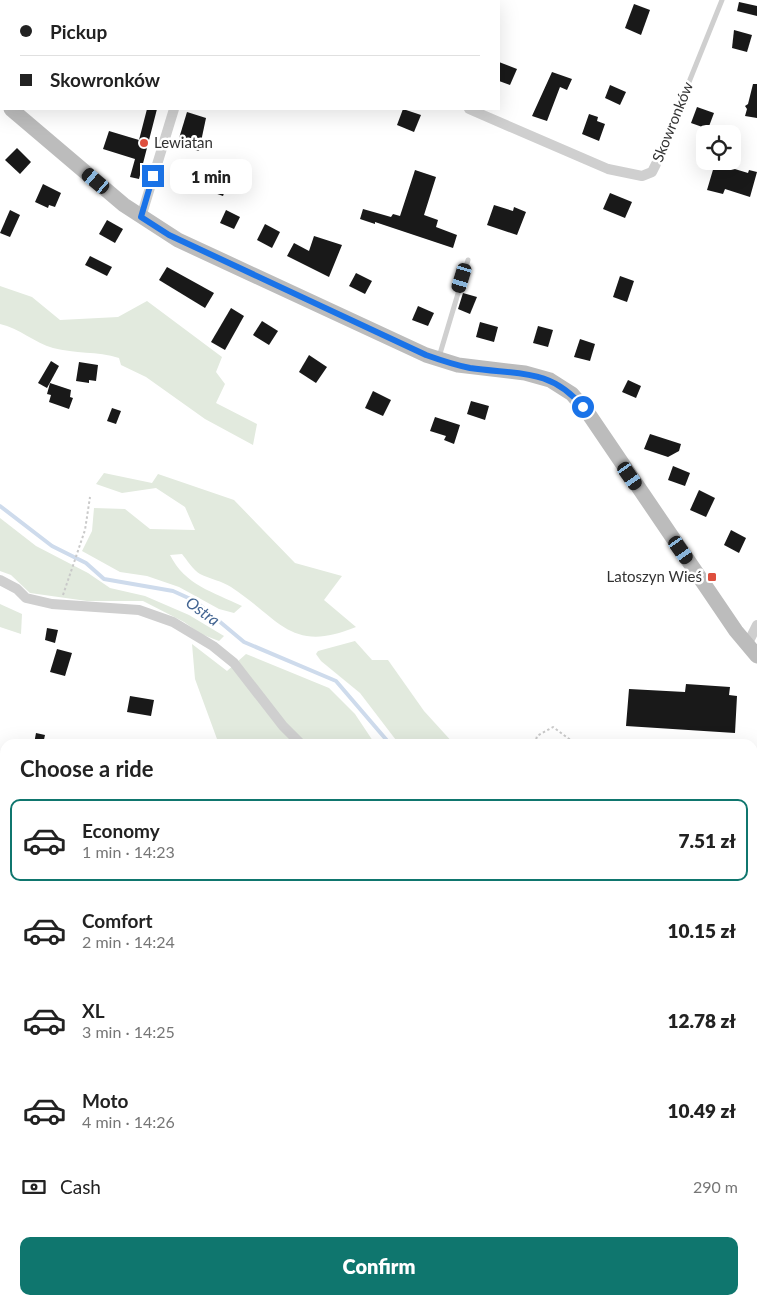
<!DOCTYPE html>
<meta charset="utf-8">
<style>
:root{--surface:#fff;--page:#f6f6f6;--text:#222;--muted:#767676;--line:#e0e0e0;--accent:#0f766e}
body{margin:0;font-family:Lato,sans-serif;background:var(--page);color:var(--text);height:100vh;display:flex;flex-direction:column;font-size:19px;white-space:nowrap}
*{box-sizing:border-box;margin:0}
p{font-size:16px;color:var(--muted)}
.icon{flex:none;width:28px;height:28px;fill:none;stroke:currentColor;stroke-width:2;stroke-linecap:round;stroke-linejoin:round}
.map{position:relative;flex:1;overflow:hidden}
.sheet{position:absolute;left:0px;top:739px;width:758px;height:566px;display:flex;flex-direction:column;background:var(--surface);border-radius:15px 15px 0 0;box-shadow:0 5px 20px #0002}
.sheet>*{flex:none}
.hud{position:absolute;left:0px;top:0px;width:500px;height:110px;box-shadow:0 5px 20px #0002;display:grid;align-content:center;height:110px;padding:0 20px;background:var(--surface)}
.buttons{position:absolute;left:696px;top:125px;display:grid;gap:10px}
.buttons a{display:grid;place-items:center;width:45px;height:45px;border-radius:10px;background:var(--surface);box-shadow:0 5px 20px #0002;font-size:25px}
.end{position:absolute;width:22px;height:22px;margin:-11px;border:6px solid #1a73e8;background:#fff;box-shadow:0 0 0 2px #fff}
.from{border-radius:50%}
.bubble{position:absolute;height:35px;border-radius:10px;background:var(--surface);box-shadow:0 5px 20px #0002;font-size:16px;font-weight:800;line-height:35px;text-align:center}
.car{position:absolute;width:15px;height:30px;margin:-15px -8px;border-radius:6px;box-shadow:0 0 4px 1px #0007;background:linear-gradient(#222 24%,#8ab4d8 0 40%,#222 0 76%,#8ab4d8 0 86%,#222 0)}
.hud b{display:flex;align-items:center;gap:18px;height:48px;font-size:19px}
.hud b+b{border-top:1px solid var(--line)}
.hud i{width:12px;height:12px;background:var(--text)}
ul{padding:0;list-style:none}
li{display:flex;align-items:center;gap:15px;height:82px;margin:0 10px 8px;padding:0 10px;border:2px solid transparent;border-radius:10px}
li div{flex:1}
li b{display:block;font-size:19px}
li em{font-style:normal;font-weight:800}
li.selected{border-color:var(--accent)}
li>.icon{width:45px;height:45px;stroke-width:1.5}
h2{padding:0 20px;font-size:22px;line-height:60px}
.pay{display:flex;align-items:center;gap:12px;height:55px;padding:0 20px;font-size:19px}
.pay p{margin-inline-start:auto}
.action{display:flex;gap:10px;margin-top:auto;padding:10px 20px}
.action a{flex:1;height:58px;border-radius:10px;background:var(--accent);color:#fff;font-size:20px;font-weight:800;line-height:58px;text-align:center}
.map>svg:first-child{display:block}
.green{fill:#e2eade}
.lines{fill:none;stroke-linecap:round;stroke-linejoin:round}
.stream{stroke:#cedbec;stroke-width:4}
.building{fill:#191919}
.path{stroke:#c9c9c9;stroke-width:2;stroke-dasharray:2.5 2.5;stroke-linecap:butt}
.lane{stroke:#cfcfcf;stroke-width:5}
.street{stroke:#cfcfcf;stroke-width:10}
.secondary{stroke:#bcbcbc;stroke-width:15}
.route{stroke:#1a73e8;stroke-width:6}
.poi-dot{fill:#de4f3e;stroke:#fff;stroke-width:2}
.labels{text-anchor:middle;stroke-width:5;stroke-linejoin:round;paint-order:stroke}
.street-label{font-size:15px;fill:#323232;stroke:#fff}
.poi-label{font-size:15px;fill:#323232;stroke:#fff;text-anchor:start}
.water-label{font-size:16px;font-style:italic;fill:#426491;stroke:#fff}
</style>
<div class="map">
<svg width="757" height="1304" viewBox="0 0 757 1304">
<rect width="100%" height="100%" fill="#fff"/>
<!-- green -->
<g class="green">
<path d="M0,286L32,297L60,320L118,317L147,301L222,357L216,372L225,384L216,403L257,424L253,445L205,419L146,377L121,365L119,358C97,351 75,354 53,348C35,343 19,328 0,324Z"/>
<path d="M104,473L152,483L158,474L234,500L295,563L342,576L324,600L356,627C291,654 280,619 231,587C222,581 210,579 200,574C193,570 187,560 182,554L170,555C185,585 213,592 242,606L234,613L219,609L179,587L147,576L120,572L82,551L92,531L94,508L125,509L150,529L195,530L185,507L156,488L122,493L96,484Z"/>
<path d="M0,518L36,546L88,573L110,588L145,596L189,615L224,636L219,641L201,634L184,622L143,601H87L30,593L11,575L0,571Z"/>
<path d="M0,604L22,614L21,634L0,627Z"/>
<path d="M355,641L372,660H388L424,711L454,744H399L360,693L321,661L316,654L318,651Z"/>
<path d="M192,644L227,671L246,654L329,688L355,714L375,744H206L217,739L195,679Z"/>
<path d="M752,1078L757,1083V1139L753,1134Z"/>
<path d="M5,1153V1238L0,1230V1154Z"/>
<path d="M15,1300H175L176,1304H15Z"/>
<path d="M539,1300H651L649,1304H536Z"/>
</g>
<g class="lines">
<!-- stream -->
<g class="stream">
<path d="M0,506L52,546L86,563L104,579L173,591L195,601L244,642L336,681L390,744"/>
<path d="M752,798L757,800"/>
</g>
</g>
<!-- building -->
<g class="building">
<path d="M739,2L757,6V16L737,11Z"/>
<path d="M634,4L650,10L641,35L625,28Z"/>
<path d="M734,30L752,35L747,52L732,48Z"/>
<path d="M499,62L517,69L510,85L499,81Z"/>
<path d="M552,72L572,79L567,90L560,87L547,121L532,116Z"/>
<path d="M753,84H757V118L745,116L747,109L745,106L748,104Z"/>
<path d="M610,85L626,92L620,105L605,98Z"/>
<path d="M697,107L714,113L708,129L691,123Z"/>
<path d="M147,109H157L139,179L130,177L135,159L103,149L109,131L139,140Z"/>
<path d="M403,109L421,115L414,132L397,125Z"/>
<path d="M187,112L206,118L199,151L177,145Z"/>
<path d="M589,114L598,117L597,121L605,124L599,141L582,134Z"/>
<path d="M17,148L31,162L20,174L5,160Z"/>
<path d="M715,163L748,173L749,170L757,172L750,197L725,189L723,194L707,190Z"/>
<path d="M174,164L193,170L189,184L170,178Z"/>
<path d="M415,170L436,177L424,215L438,220L436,227L457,235L453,248L375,222V224L360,219L363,209L391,217L393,214L400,216Z"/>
<path d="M211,174L229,179L223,196L206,190Z"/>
<path d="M43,184L61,193L55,207L49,205L48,208L35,202Z"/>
<path d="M610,193L632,202L625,218L603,209Z"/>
<path d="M494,205L513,211L514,207L526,212L517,235L487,225Z"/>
<path d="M10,210L20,215L10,237L0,233Z"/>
<path d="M226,210L240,217L234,229L220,223Z"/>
<path d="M107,220L123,229L115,243L99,234Z"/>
<path d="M265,224L280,232L272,248L257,240Z"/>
<path d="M314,236L342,245L329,277L287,256L294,243L309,251Z"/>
<path d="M90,256L112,267L107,276L85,265Z"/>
<path d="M167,267L214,293L205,308L159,280Z"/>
<path d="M356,273L372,281L365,294L349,286Z"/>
<path d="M620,276L634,281L627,302L613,297Z"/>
<path d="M463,293L477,297L470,314L458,309Z"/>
<path d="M418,306L434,313L428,326L412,320Z"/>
<path d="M231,308L244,316L225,350L211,342Z"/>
<path d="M262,321L278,331L269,345L253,335Z"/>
<path d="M480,322L498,327L494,342L476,337Z"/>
<path d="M538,326L553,330L548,347L533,343Z"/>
<path d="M580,339L595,344L590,361L574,357Z"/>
<path d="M309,355L327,367L316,383L299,372Z"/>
<path d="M51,361L59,366L47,388L38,383Z"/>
<path d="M79,362L98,365L96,381L89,380V383L76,381Z"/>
<path d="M628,380L641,386L636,398L622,392Z"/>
<path d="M50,383L71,390L70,397L73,398L69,409L49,402L51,395L47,394Z"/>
<path d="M373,391L391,400L383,416L365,408Z"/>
<path d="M471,401L489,406L485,420L467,414Z"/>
<path d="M112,408L121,411L116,424L107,421Z"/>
<path d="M435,417L460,425L454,444L444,440L446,436L430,431Z"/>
<path d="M650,434L681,444L679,451L668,457L644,449Z"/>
<path d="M673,466L690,473L685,486L668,480Z"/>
<path d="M699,490L715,498L706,517L690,510Z"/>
<path d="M731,530L746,538L739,553L724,545Z"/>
<path d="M47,628L58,630L55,643L45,640Z"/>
<path d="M57,649L72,653L65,676L50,672Z"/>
<path d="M686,684L730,687L729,695L737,696L735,733L626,726L629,689L685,692Z"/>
<path d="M130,696L154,700L151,716L127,712Z"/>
<path d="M36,733L45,735L43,744H34Z"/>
</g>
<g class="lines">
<!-- path -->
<g class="path">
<path d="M63,595L85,530L90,497"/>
<path d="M535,744L537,736L553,727L576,744"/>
<path d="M0,924L5,952"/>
<path d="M59,1300V1304"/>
</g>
<!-- lane -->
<g class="lane">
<path d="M656,164L722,0"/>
<path d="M439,357L468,260"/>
</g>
<!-- street -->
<g class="street">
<path d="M215,0L217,1"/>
<path d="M207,1V0"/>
<path d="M470,1L471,0"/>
<path d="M469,109L608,169L642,176L652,172L656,164"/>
<path d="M141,217L174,109"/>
<path d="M0,580L17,589L26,598L52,604L139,610L173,622L213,646L234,663L283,726L301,744"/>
<path d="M747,645L757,625"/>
<path d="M752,781L757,755"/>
<path d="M752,842L757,846"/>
<path d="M752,945L757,938"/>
</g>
<!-- secondary -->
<g class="secondary">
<path d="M0,99L1,100"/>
<path d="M11,109L124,205L178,240L426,355L458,365L525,373L550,380L572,394L588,413L736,631L757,656"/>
</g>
</g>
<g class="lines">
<!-- route -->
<path class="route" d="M153,176L141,217L169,235L426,355C440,360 455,365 470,368C516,375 550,367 583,407"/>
</g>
<!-- markers -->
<g class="poi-dot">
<circle cx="144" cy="143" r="5"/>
<rect x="707" y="572" width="10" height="10" rx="2.5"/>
</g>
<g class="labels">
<!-- street labels -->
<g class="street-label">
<text transform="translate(673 122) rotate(-68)" y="5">Skowronków</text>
</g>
<!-- poi labels -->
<g class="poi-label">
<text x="154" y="148">Lewiatan</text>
<text x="702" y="582" text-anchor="end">Latoszyn Wieś</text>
</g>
<!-- water labels -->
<g class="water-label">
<text transform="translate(203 611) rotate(36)" y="6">Ostra</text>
</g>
</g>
</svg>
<div class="buttons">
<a><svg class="icon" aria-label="locate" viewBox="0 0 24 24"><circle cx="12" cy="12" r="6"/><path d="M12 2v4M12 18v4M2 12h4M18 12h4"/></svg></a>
</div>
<i class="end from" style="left:583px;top:407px"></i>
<i class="end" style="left:153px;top:176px"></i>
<div class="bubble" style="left:170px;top:159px;width:82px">1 min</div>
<i class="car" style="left:96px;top:181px;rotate:310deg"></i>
<i class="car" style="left:462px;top:278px;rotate:197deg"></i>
<i class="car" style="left:630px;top:476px;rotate:145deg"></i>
<i class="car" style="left:681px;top:550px;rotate:145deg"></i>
<div class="hud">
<b><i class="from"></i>Pickup</b>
<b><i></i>Skowronków</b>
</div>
<section class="sheet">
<h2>Choose a ride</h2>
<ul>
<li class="selected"><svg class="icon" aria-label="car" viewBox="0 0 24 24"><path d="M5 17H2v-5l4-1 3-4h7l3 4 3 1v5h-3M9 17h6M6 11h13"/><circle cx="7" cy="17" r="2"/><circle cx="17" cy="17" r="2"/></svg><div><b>Economy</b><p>1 min · 14:23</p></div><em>7.51 zł</em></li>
<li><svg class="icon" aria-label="car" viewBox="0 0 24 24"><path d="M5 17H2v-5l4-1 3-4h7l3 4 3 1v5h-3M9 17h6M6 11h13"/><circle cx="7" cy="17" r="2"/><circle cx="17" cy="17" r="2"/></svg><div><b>Comfort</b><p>2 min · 14:24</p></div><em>10.15 zł</em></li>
<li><svg class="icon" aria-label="car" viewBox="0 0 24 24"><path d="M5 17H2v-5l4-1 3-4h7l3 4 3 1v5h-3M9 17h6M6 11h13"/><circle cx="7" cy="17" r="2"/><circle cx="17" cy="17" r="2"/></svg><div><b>XL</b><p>3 min · 14:25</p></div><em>12.78 zł</em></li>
<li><svg class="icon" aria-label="car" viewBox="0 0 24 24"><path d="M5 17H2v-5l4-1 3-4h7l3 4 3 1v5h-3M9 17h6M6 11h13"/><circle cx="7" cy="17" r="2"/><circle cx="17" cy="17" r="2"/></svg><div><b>Moto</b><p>4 min · 14:26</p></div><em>10.49 zł</em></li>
</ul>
<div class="pay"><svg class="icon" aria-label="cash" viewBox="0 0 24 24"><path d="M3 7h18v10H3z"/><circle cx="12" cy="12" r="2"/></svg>Cash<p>290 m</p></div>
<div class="action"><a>Confirm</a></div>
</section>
</div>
